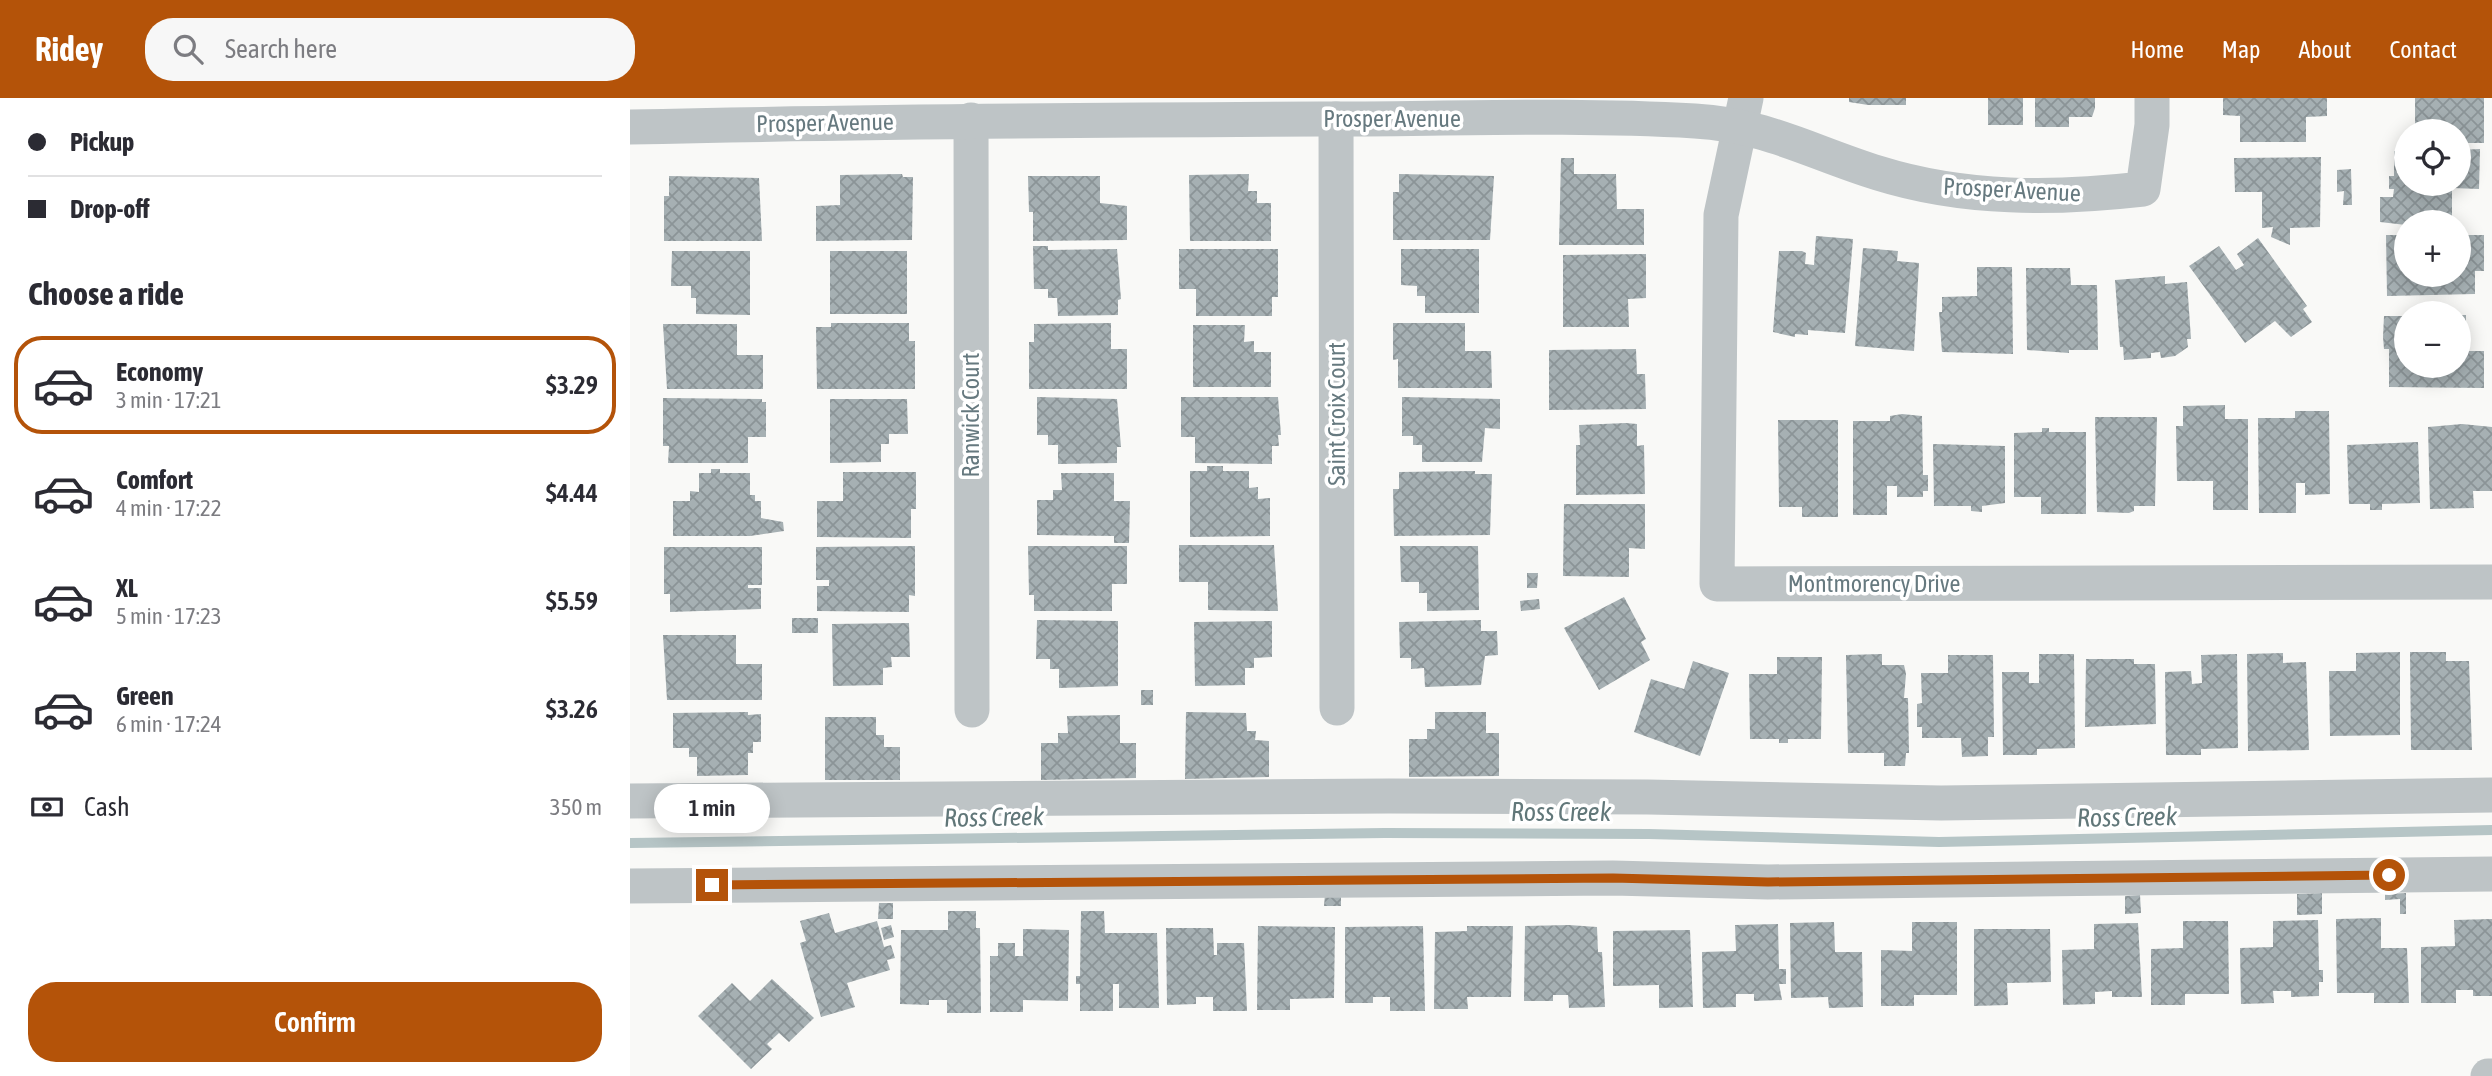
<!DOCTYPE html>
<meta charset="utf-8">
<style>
:root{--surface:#fff;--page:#f7f7f7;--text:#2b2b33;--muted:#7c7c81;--line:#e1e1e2;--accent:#b45309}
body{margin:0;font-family:"Asap Condensed",sans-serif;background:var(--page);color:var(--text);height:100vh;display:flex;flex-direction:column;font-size:26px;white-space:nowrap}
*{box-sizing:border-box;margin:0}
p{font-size:23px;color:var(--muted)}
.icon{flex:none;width:38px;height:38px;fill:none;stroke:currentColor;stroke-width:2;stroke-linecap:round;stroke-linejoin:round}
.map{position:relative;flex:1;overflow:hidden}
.side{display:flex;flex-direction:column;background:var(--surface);width:630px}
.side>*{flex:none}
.top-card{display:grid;align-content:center;height:154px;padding:0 28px;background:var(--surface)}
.controls{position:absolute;left:1764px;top:21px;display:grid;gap:14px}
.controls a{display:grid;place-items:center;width:77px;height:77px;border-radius:50%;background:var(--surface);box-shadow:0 4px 18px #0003;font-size:35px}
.end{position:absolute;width:32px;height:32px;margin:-16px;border:9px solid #b45309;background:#fff;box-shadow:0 0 0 4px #fff}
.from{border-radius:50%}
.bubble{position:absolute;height:49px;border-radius:24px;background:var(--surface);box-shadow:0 4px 18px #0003;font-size:23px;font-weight:600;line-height:49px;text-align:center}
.top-card b{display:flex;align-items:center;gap:24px;height:66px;font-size:26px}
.top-card b+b{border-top:2px solid var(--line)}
.top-card i{width:18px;height:18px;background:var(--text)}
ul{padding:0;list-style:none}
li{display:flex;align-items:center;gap:21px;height:98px;margin:0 14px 10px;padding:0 14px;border:4px solid transparent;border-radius:28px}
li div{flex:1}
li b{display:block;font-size:26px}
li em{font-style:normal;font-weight:600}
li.selected{border-color:var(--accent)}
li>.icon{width:63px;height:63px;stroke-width:1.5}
h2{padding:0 28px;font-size:32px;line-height:84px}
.pay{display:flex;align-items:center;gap:18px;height:77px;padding:0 28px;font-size:26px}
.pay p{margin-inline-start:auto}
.cta{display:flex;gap:14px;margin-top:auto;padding:14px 28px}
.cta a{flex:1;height:80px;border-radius:28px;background:var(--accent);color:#fff;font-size:28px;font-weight:600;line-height:80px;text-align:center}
header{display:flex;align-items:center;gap:42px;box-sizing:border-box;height:98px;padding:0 35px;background:var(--accent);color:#fff}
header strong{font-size:33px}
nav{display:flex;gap:38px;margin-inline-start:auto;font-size:24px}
.search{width:490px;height:63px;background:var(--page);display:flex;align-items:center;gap:18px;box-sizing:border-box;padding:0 24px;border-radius:28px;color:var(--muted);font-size:26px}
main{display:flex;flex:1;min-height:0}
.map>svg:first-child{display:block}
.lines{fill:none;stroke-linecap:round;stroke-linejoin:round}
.stream{stroke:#b6c5c6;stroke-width:10}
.building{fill:url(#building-cross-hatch)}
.minor{stroke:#bec4c6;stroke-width:35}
.route{stroke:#b45309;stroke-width:9}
.labels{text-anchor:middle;stroke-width:7;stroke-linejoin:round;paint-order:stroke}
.street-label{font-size:24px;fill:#66797f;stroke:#fff}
.water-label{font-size:26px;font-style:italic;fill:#617779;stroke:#fff}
</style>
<header>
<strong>Ridey</strong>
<div class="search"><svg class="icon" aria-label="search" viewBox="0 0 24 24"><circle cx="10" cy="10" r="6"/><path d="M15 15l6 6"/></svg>Search here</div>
<nav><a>Home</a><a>Map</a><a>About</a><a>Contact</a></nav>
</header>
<main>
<section class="side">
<div class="top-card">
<b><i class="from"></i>Pickup</b>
<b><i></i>Drop-off</b>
</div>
<h2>Choose a ride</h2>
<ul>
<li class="selected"><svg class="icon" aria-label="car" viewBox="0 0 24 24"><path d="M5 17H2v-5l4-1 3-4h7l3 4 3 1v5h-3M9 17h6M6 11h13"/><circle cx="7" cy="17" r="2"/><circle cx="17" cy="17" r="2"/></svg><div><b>Economy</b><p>3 min · 17:21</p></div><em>$3.29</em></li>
<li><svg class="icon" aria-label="car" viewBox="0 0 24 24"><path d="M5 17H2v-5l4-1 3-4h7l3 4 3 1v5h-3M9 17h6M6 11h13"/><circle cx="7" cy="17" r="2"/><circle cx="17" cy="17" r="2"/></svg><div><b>Comfort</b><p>4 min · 17:22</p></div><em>$4.44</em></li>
<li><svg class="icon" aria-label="car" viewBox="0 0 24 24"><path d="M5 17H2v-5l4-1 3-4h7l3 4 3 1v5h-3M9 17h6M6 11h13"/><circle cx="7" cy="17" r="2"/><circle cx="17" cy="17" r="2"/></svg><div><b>XL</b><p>5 min · 17:23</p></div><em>$5.59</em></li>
<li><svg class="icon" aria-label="car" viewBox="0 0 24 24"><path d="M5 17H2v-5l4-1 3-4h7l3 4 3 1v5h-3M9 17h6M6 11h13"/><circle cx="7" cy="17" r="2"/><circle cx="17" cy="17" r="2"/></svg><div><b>Green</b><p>6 min · 17:24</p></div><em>$3.26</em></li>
</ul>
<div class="pay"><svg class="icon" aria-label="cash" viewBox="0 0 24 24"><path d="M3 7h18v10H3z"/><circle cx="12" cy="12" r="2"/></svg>Cash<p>350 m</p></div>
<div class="cta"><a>Confirm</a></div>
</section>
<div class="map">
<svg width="1862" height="978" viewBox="0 0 1862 978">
<defs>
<pattern id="building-cross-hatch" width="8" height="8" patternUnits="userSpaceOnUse" patternTransform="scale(1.75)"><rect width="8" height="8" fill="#a6b0b3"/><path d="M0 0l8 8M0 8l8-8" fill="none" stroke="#8b9497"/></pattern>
</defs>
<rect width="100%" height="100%" fill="#f9f9f7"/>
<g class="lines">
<!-- stream -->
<path class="stream" d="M0,745L755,735L1019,736L1309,744L1862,732"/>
</g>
<!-- building -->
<g class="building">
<path d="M1219,0H1276V7H1238L1219,4Z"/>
<rect x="1358" y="0" width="35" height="27"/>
<path d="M1405,0H1465V10L1462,19H1439V29H1405Z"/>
<path d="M1593,0H1697V18L1676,19V44H1610V18L1593,17Z"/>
<path d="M1785,0H1854V45H1829V33H1785Z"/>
<path d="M1850,51L1849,91L1822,90V124H1776V127L1750,124V99H1763L1764,91H1759V78H1764V53H1776V86H1829V52Z"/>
<path d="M1691,59L1690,129L1660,130V147L1641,139L1643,129L1632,130V94H1605L1604,60Z"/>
<path d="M931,60H944V76H986L987,111H1014V147H929Z"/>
<path d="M1721,71L1722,107H1713L1714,93L1707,94V72Z"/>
<path d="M272,76L273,79H283L282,142L186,143V108L210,107V77Z"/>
<path d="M619,76L618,93H627V105H641V143H560L559,77Z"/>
<path d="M769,76L864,78L860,142H763V94H769Z"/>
<path d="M39,78L129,80L132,143H34V98H39Z"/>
<path d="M398,78H470V105L497,108V142L403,143V114H399Z"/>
<path d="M1756,137H1776V177H1829V137H1854V173H1845V196L1757,198Z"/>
<path d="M1186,138L1223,141L1215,235L1178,232V237L1165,236V239L1143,234L1149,153H1172L1176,155L1175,166L1184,167Z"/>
<path d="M1628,140L1677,208L1673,211L1682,224L1661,239L1645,223L1615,245L1559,168L1589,148L1606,172L1614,167L1607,156Z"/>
<path d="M403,148H418V152L487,151L491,201L488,202V217L428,218L427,200H418V191H404Z"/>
<path d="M1233,150L1268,153L1267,163L1289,165L1284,253L1225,248Z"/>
<path d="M549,151H648V199H642V218H566V191H549Z"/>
<path d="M771,151H849V215H795V198H787V188L771,187Z"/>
<path d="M42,153H120V217L66,216V200H61V188H41Z"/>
<rect x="200" y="153" width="77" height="63"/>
<path d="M1016,156V200L998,201L999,229H933V157Z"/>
<path d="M1347,169H1382L1383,256L1312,254L1309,214H1312V199L1347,198Z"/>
<path d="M1396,170H1440L1441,187H1467L1468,252H1439V255L1397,252Z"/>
<path d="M1535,178V186L1557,184L1561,241H1557L1558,249L1545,258L1531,260L1530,254L1521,255V260L1494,262L1493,249H1490L1485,182Z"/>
<rect x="1829" y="217" width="7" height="27"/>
<path d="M1754,218H1776V268H1829V253H1854V290L1759,289V251H1754L1753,239Z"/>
<path d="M201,225H279V243H285V291H187L186,229H201Z"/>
<path d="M481,225V251H497V291H399V244H404V226Z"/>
<path d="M763,225H835V253H861L862,290H768V261L763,262Z"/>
<path d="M33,226H107V257H133V291H37Z"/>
<path d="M563,227H615L614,244L624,243V254H641V289H563Z"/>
<path d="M1006,251L1007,276H1015L1016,311L919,312V252Z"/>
<path d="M407,299L487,301L491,349H487V365L428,366V347H418V337H407Z"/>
<path d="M551,299H648L651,337H648L649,348H642V366L565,365V339H551Z"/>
<path d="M772,299L870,301V331L855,330L852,364H792V347H783V338H772Z"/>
<path d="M33,300L132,301V304H136V339H118V365H38L39,348H33Z"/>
<path d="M200,301H277L278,336H259V346H251V364L200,365Z"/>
<path d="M1595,307V321H1618V412H1583V383H1547L1546,328H1553V308Z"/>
<path d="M1665,313H1699L1700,396L1675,397V385H1666V415H1629L1628,320H1665Z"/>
<path d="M1272,316L1292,318L1293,377H1298V393H1293V399H1267V388H1257V417H1223V323H1260V318Z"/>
<path d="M1465,319H1527L1525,408H1504V413L1499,415L1467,414Z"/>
<path d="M1148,322H1208V419H1172V409H1149Z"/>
<path d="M996,325L1007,326V348L1014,347L1015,396L946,397V347H950L949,327Z"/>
<path d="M1832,326L1862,329V393H1843L1844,410L1800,411L1798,329Z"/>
<path d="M1412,330H1419V334H1456V416H1411V399H1384V335L1412,334Z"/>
<path d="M1788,344L1790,405L1752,406V412H1740V406H1719L1717,347Z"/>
<path d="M1303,346L1375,348V405L1352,408V414L1341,413V408H1304Z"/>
<path d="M577,368H593V373H619V390L628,389V401L640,400V438L560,439V373H577Z"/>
<path d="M81,371H90V375H120V397H125V403H131V420L153,424L154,433L120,438H43V403H60V393L69,394V375H81Z"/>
<path d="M845,373V376H862L860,437L764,438L763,391H769V374Z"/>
<path d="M213,374H286V411H281V440L187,439V403H213Z"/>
<path d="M431,375H484V403H500L499,445H484V438L407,437V402H423V392H432Z"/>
<path d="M934,406H1015V451L999,450V479L933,478Z"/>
<path d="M549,447H644L648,513L578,512V484H549Z"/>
<path d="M285,448V498L279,497V514L187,513V488H199V482H186V449Z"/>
<path d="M398,448H497V486H482V513H404V497H399Z"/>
<path d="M770,448H848L849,512L797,513V495H789V484H771Z"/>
<path d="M34,449H132V487H118V490H131V511L40,514V496H34Z"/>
<path d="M897,475H908L907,490H897Z"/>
<path d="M994,499L1016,541L1011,544L1020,562L969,592L934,530Z"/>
<path d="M909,501L910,511L891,513L890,503Z"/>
<rect x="162" y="520" width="26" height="15"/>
<path d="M407,522L488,523V588L429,590V571H420V561H406Z"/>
<path d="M851,522V533H867L868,557L855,558L851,587L795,589L794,570L781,571V560H770L769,524Z"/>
<path d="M642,523V559L624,560V570H615V587L565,588L564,524Z"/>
<path d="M279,525L280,559H261L262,569L253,570V587L203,588L202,526Z"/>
<path d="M33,537H106V566H132V602H37Z"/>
<path d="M1770,554V637L1700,638L1699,573H1726V555Z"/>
<path d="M1780,554H1816V563H1839L1842,652H1781Z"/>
<path d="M1653,555V565L1676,564L1679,652L1618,653L1617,556Z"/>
<path d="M1252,556V567H1274L1276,576L1274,600H1278L1279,655H1276L1275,668H1254V655H1218L1216,557Z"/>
<path d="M1409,556H1444L1445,650L1407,651V657H1373L1372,574H1399V585H1409Z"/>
<path d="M1607,556L1608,650L1571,651V657H1536L1535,574L1561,573L1562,586L1572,585L1571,557Z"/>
<path d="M1318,557H1363L1364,639H1358V658L1332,659L1331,640H1292V629H1287V606L1292,605L1291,575H1318Z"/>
<path d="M1147,559H1192L1191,641H1158V645H1149V641H1120L1119,576H1147Z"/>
<path d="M1456,561H1504V566H1525L1526,626L1455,629Z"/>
<path d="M1063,563L1099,575L1070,658L1004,634L1021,581L1054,591Z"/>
<rect x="511" y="592" width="12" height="15"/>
<path d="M118,614V617L131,616V644H123V655H118V677L67,678V659H59V650H43V615Z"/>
<path d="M556,614L616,615L617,633H626L625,642L639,643V679L555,681Z"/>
<path d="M805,614H856V635H869V678L779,679V641H797V631H805Z"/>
<path d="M490,617V645H506V680L411,682V645H428V635H438L437,618Z"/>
<path d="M195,619H246V637H254V649H270V682H195Z"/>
<path d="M1692,795V816L1667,817V796Z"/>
<path d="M1776,795V816H1770V801L1755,802V796Z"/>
<path d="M695,796L711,797V808H694Z"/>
<path d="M1510,797L1511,815L1495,816V798Z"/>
<path d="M249,805H263V821H248Z"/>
<path d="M318,813H346V830H350L351,915H317V902H299V907L270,906L271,832H318Z"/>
<path d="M451,813H474L475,835H527L529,910H489V886H483V913H450V886H446V878H450Z"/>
<path d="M199,815L205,835L247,823L254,849L261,847L265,860L257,862L260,872L217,885L225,909L191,919L170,845L176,843L170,823Z"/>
<path d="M1751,820V850H1777L1779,905H1744V895H1707L1706,821Z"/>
<path d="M1862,821V898H1843V892H1826V905H1791V849L1825,848L1824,822Z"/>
<path d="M1688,822L1689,872H1693V884H1689V898L1661,899V893H1643L1644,905L1611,906L1610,850L1643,849V823Z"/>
<path d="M1553,823H1598L1599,896H1555V907H1521V851L1553,850Z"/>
<path d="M1204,824L1205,854H1232L1233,909L1199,910L1198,899L1161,900L1160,825Z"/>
<path d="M1282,824H1327V897H1284V908H1251V852L1282,853Z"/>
<path d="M1508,825L1512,899H1482V893L1465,894V906L1433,907L1432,852L1464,851V826Z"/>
<path d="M1148,826L1149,871H1156V886H1149L1152,902L1124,903V896H1106V909L1073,910L1072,854L1106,853L1105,827Z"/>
<path d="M261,827L264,839L254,842L251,830Z"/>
<path d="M939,827L967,829L968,854H972L975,909L939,910L938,897H923V903H894L895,828Z"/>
<path d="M628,828L705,829L704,900L660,901V912H627Z"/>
<path d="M793,828L795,913H760V899H743V905H715V829Z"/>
<path d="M837,828H883L881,899H837L838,911H804L805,834L837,833Z"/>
<path d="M536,830H583L584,857H587V845H614L617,913H583V899H566V906L537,907Z"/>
<path d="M393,831L439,832L438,903L393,902V914H360V858H368V845H385V858H393Z"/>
<path d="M1344,831H1420L1421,884L1377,885L1378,907L1344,908Z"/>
<path d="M1060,832L1063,909L1029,910V887L983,888V833Z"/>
<path d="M142,881L184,920L159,944L149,935L137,946L142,951L121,971L68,918L102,885L120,903Z"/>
</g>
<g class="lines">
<!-- minor -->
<g class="minor">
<path d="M1116,0L1091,117L1087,486L1862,484"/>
<path d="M706,21L707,610"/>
<path d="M341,22L342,612"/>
<path d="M0,29C230,24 460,22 689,21C814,21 940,16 1065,23C1136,27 1183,55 1248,75C1334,102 1425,101 1513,91L1522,27V0"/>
<path d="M0,703L759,698L1018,699L1311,705L1862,697"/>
<path d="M0,788L983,780L1138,784L1862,776"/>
<path d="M1858,978H1862"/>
</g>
</g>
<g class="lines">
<!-- route -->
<path class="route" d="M82,787L983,780L1138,784L1759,777"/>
</g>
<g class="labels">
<!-- street labels -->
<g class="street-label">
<text x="762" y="29">Prosper Avenue</text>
<text transform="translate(195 25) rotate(-1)" y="8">Prosper Avenue</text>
<text transform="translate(1382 92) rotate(3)" y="8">Prosper Avenue</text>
<text transform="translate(707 316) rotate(-90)" y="8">Saint Croix Court</text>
<text transform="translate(341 317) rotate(-90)" y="8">Ranwick Court</text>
<text x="1244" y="494">Montmorency Drive</text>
</g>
<!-- water labels -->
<g class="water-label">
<text x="931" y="723">Ross Creek</text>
<text transform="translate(364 719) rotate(-1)" y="9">Ross Creek</text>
<text transform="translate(1497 719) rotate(-1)" y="9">Ross Creek</text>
</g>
</g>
</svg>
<div class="controls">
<a><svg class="icon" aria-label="locate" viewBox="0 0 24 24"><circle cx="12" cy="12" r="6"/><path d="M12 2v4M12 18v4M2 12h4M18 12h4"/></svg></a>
<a>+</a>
<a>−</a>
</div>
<i class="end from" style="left:1759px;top:777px"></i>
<i class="end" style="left:82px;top:787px"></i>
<div class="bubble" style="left:24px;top:686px;width:116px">1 min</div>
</div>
</main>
